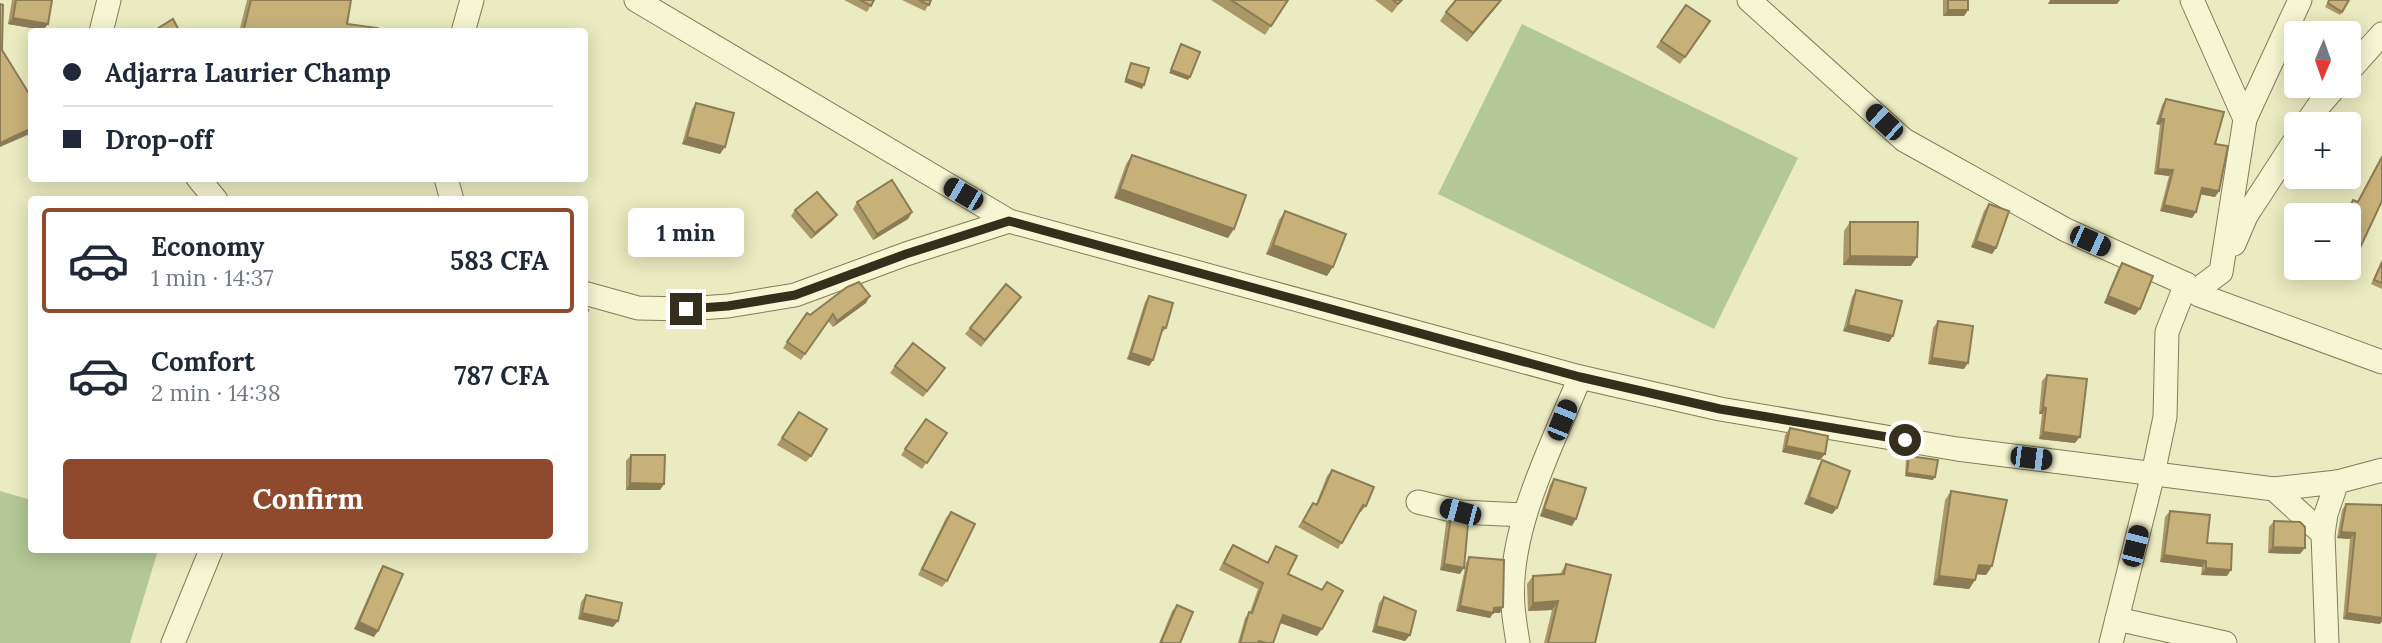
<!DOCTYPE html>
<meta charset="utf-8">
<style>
:root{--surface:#fff;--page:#f2f2f3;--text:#1f2937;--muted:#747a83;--line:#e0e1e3;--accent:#8f4a2d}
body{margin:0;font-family:Lora,serif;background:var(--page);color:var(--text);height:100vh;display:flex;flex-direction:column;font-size:26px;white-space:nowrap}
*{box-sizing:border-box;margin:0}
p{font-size:23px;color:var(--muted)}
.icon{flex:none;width:38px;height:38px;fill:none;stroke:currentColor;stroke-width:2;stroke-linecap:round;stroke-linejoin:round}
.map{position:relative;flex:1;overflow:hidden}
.drawer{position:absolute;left:28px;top:196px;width:560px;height:357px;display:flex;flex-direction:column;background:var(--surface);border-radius:7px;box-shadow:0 4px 18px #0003}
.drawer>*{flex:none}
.hud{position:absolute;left:28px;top:28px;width:560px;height:154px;border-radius:7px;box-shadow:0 4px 18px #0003;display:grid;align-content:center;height:154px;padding:0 35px;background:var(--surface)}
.needle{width:46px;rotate:182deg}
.fabs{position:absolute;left:2284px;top:21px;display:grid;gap:14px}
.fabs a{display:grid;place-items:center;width:77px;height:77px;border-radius:7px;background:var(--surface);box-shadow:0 4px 18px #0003;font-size:35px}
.end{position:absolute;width:32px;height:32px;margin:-16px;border:9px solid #342f1d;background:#fff;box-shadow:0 0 0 4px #fff}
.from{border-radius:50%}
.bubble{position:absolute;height:49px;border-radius:7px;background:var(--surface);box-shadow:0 4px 18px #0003;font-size:23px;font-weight:800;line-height:49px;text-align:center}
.car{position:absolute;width:21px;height:42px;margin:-21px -10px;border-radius:9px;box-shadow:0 0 5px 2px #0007;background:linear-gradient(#222 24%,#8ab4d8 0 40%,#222 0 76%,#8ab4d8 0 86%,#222 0)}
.hud b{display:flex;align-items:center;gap:24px;height:66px;font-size:26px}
.hud b+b{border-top:2px solid var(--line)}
.hud i{width:18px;height:18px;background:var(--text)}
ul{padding:12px 0 0;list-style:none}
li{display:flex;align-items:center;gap:21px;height:105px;margin:0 14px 10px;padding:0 21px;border:4px solid transparent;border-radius:7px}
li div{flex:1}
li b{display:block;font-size:26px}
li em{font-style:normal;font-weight:800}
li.selected{border-color:var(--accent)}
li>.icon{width:63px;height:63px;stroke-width:1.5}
.primary-button{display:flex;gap:14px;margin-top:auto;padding:14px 35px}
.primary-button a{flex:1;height:80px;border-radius:7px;background:var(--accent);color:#fff;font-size:28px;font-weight:800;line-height:80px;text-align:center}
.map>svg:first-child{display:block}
.pitch{fill:#b3c896}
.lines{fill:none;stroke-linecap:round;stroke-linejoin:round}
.minor-casing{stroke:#837c5a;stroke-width:25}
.minor{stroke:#f6f6d3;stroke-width:23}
.wall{fill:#ab9868}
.shaded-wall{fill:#8b7c55}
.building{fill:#c7b179;stroke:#8b7c55;stroke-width:2}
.route{stroke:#342f1d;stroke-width:9}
</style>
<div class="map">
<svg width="2382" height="643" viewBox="0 0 2382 643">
<rect width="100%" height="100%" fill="#ebebc1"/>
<!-- pitch -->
<g class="pitch">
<path d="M1522,24L1798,158L1714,329L1438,194Z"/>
<path d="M0,491L31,500L32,550H158L130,643H0Z"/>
</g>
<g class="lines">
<defs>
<g id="minor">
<path d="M636,0L1009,221L1580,377L1720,409L1957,449L2274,489L2337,482L2382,470"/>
<path d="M1749,0L1904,140L2066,230L2186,284L2199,295L2382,362"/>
<path d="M2192,0L2245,119L2221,272L2194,292"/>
<path d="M101,32L109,0"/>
<path d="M463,32L472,0"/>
<path d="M2348,72L2382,34"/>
<path d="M2245,119L2300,0"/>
<path d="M2306,124L2317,108L2336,86"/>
<path d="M198,178L216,200"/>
<path d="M446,178L452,200"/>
<path d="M2234,244L2246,216L2296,139"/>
<path d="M584,293L638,308L686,309L728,306L795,295L906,254L1009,221"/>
<path d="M2274,489L2323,534L2327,643"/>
<path d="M1418,502L1460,512L1524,515"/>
<path d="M2323,534L2326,514L2337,482"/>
<path d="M2117,619L2225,643"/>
<path d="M173,643L211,550"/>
<path d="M1518,643C1516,631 1514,618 1513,606C1507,530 1552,446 1580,377"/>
<path d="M2111,643L2153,474L2165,417L2167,332L2186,284"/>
</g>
</defs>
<!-- minor casing -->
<use href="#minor" class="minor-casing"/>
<!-- minor -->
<use href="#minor" class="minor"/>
</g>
<!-- wall -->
<g class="wall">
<path d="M12,0H52L48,24L43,30L8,24Z"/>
<path d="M247,0H351L347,24L377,32H239Z"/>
<path d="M844,0H874L867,12Z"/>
<path d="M902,0H931L925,11Z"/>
<path d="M1211,0H1288L1265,35Z"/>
<path d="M1375,0H1402L1392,13Z"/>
<path d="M1502,0L1467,42L1440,21L1446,12Z"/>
<path d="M1943,0H1968V10L1964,16H1943Z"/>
<path d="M2329,0H2349L2340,15L2325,7Z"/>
<path d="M1686,5L1710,21L1680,64L1656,47Z"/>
<path d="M2166,99L2215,144L2219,191L2215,197L2201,194L2196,212L2192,218L2160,211L2169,176L2154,174L2160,125L2156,124L2162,105Z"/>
<path d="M696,103L720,154L682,144L692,109Z"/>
<path d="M1132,155L1228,238L1114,198L1126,164Z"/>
<path d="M2382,155V201L2360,248L2356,255L2348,252V215H2344L2353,200L2357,202Z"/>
<path d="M857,202L912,212L908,219L873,240L853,209Z"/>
<path d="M1989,204L1996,248L1992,254L1971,247L1984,211Z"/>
<path d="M795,210L837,215L832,221L811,239L791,216Z"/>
<path d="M1285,211L1327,276L1266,254L1279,220Z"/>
<path d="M1850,222L1911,266L1843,265L1844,231Z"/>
<path d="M2382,260V289L2371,284Z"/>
<path d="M2122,263L2135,315L2104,303L2118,269Z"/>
<path d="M1856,290L1893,336L1889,342L1843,331L1852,297Z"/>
<path d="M1149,296L1166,328L1161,334L1153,360L1149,366L1127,359L1145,302Z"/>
<path d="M866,303L833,327L828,321L801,360L783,348L807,313L810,315Z"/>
<path d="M1017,303L981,347L965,334L970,328Z"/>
<path d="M1938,321L1964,369L1928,364L1933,328Z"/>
<path d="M895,366L941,374L923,397L890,373Z"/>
<path d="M2047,375L2075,443L2039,439L2042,414H2039L2042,381Z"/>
<path d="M799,412L811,456L806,462L777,445Z"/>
<path d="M926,419L947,433L922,469L901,455Z"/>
<path d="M1790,428L1825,454L1820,460L1782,452L1785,435Z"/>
<path d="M631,455L664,484L660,490H626V461Z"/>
<path d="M1909,456L1933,480L1905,476L1906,459Z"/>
<path d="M1822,460L1837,508L1832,514L1804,504L1818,467Z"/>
<path d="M1332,470L1366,506L1361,512H1360L1338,549L1298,527L1313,503L1316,504L1327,476Z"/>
<path d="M1554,479L1572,526L1540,516L1550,485Z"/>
<path d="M1951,491L1992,566L1986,575L1977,574L1975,580L1969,589L1933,585L1945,500Z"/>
<path d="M2346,504L2382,505V621L2380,624L2343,619L2350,539L2337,538L2342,510Z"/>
<path d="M2170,511L2207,543L2227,576L2201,575L2202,567L2160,562L2165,517Z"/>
<path d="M951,512L947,581L942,587L918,575L946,518Z"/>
<path d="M1451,517L1460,574L1440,570L1446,523Z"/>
<path d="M2274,521L2300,554L2268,553L2269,527Z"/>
<path d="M1233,545L1267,562L1276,546L1288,574L1322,590L1327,582L1317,636L1280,623L1273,643H1238L1245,618L1250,612L1258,589L1219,570L1228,552Z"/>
<path d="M1469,557L1500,613H1493L1490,618L1456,611L1466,563Z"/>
<path d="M1566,564L1595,643H1544L1552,610L1528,611L1527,584L1533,576L1560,574Z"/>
<path d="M383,566L374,637L354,629L379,572Z"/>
<path d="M586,595L613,627L578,619L581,602Z"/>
<path d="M1384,597L1410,635L1405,641L1372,632L1379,603Z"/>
<path d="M1177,605L1180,643H1159L1172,611Z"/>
</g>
<!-- shaded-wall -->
<g class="shaded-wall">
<path d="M1501,0H1502L1467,42L1473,33Z"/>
<path d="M2050,0H2120L2117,4H2048Z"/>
<path d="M1948,10H1968L1964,16H1943Z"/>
<path d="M13,18L48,24L43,30L8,24Z"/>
<path d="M1171,70L1190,77L1188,80L1169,73Z"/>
<path d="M1126,79L1144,85L1142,89L1124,82Z"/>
<path d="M2160,119H2164L2160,125L2156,124Z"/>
<path d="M32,128V133L0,147V143Z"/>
<path d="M687,137L725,147L720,154L682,144Z"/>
<path d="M2158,169L2173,170L2169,176L2154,174Z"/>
<path d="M2202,188L2219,191L2215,197L2198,194Z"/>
<path d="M1120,189L1234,229L1228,238L1114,198Z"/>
<path d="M2164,205L2196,212L2192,218L2160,211Z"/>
<path d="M912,212L908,219L873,240L877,234Z"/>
<path d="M837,215L832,221L811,239L815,233Z"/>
<path d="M1976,241L1996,248L1992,254L1971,247Z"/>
<path d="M1273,245L1333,267L1327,276L1266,254Z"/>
<path d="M1850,256L1917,257L1911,266L1843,265Z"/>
<path d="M870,296L866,303L833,327L837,321Z"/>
<path d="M2108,296L2140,309L2135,315L2104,303Z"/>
<path d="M1848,325L1893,336L1889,342L1843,331Z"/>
<path d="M1131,353L1153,360L1149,366L1127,359Z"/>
<path d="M1932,358L1968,363L1964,369L1928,364Z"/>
<path d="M2043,407L2046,408L2042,414H2039Z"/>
<path d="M2043,432L2080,437L2075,443L2039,439Z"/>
<path d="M1786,446L1825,454L1820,460L1782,452Z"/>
<path d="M1907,473L1935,477L1933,480L1905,476Z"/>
<path d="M630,483L664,484L660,490H626Z"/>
<path d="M1809,497L1837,508L1832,514L1804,504Z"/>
<path d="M1544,509L1576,519L1572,526L1540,516Z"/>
<path d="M2341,532L2355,533L2350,539L2337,538Z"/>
<path d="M2273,547L2305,548L2300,554L2268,553Z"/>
<path d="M2164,555L2206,561L2202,567L2160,562Z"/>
<path d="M1444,564L1464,568L1460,574L1440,570Z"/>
<path d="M1979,565L1992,566L1986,575L1973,574Z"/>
<path d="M2206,568L2231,570L2227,576L2201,575Z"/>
<path d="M1939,576L1975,580L1969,589L1933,585Z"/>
<path d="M1558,601L1552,610L1528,611L1533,603Z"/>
<path d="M1460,606L1494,608L1503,607L1500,613H1493L1490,618L1456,611Z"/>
<path d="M582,613L618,621L613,627L578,619Z"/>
<path d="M2347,613L2382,618V621L2380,624L2343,619Z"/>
<path d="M1283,615L1322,629L1317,636L1278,622Z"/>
<path d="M359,622L378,631L374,637L354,629Z"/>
<path d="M1376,626L1410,635L1405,641L1372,632Z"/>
</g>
<!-- building -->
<g class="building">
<path d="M16,0H52L48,24L13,18Z"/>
<path d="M251,0H351L347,24L378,28L377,32H243Z"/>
<path d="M860,0H874L871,6Z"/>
<path d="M919,0H931L929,5Z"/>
<path d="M1231,0H1288L1271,26Z"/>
<path d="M1393,0H1402L1398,4Z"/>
<path d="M1456,0H1501L1473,33L1446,12Z"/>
<rect x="1948" y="0" width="20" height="10"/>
<path d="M2329,0H2349L2342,12L2328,3Z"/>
<path d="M0,4L3,5L2,50L28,92L32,90V128L0,143Z"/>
<path d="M1686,5L1710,21L1685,57L1661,41Z"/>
<path d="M173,19L180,32H152Z"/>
<path d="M1181,44L1200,52L1190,77L1171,70Z"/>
<path d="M1131,63L1149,68L1144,85L1126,79Z"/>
<path d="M2166,99L2224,112L2215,144L2228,146L2219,191L2202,188L2196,212L2164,205L2173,170L2158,169L2164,119H2160Z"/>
<path d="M696,103L734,113L725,147L687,137Z"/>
<path d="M1132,155L1246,195L1234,229L1120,189Z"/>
<path d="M2382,157V201L2360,248L2348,243V215H2346L2353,200L2358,202Z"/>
<path d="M892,180L912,212L877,234L857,202Z"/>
<path d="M817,192L837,215L815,233L795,210Z"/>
<path d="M1989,204L2009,211L1996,248L1976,241Z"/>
<path d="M1285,211L1346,234L1333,267L1273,245Z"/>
<path d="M1850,222H1918L1917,257L1850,256Z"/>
<path d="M2382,262V283L2374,280Z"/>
<path d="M2122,263L2153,276L2140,309L2108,296Z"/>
<path d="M859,282L870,296L837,321L833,314L805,354L787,342L807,313L810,315L847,287Z"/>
<path d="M1006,284L1021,297L985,340L970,328Z"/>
<path d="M1856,290L1902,301L1893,336L1848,325Z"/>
<path d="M1149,296L1173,303L1166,328L1163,327L1153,360L1131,353Z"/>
<path d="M584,309L588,310L584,319Z"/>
<path d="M1938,321L1973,326L1968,363L1932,358Z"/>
<path d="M913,343L945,368L927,391L895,366Z"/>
<path d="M2047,375L2087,379L2080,437L2043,432L2046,408L2043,407Z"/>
<path d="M799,412L827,429L811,456L782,438Z"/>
<path d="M926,419L947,433L927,463L905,449Z"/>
<path d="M1790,428L1828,436L1825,454L1786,446Z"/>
<path d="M631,455H665L664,484L630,483Z"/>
<path d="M1909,456L1938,460L1935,477L1907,473Z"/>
<path d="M1822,460L1850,471L1837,508L1809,497Z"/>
<path d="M1332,470L1374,487L1366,506L1363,505L1342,543L1303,521L1313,503L1317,505Z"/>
<path d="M1554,479L1586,488L1576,519L1544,509Z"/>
<path d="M1951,491L2007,500L1992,566L1979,565L1975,580L1939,576Z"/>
<path d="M2346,504L2382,505V618L2347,613L2355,533L2341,532Z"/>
<path d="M2170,511L2210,515L2207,543L2232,544L2231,570L2206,568V561L2164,555Z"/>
<path d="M951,512L975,524L947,581L922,569Z"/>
<path d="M1451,517L1468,524L1464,568L1444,564Z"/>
<path d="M2274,521L2300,522L2305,527V548L2273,547Z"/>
<path d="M1233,545L1268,563L1276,546L1297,556L1288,574L1322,590L1327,582L1343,591L1322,629L1283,615L1273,643H1266L1259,641L1258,643H1240L1249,612L1252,613L1263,583L1224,563Z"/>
<path d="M1469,557L1504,560L1503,607L1494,608L1493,613L1460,606Z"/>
<path d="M1566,564L1611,575L1595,643H1548L1558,601L1533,603V576L1564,574Z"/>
<path d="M383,566L403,574L378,631L359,622Z"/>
<path d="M586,595L622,603L618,621L582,613Z"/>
<path d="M1384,597L1416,611L1410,635L1376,626Z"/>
<path d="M1177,605L1193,612L1180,643H1164L1161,642Z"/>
</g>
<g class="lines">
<!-- route -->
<path class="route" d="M686,309L728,306L795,295L906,254L1009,221L1580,377L1720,409L1905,440"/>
</g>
</svg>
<div class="fabs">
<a><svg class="needle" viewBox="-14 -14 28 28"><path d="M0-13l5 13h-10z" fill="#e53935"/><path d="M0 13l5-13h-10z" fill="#747a83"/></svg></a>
<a>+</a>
<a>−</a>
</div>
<i class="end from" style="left:1905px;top:440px"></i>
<i class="end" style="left:686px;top:309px"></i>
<div class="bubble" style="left:628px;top:208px;width:116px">1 min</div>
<i class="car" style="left:1884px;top:122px;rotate:313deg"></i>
<i class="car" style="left:963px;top:194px;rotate:300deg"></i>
<i class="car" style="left:2090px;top:241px;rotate:114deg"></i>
<i class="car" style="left:1562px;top:420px;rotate:22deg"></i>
<i class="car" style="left:2031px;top:458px;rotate:97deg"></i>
<i class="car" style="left:1460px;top:512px;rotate:285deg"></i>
<i class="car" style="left:2135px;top:546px;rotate:14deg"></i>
<div class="hud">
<b><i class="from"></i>Adjarra Laurier Champ</b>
<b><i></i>Drop-off</b>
</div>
<section class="drawer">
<ul>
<li class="selected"><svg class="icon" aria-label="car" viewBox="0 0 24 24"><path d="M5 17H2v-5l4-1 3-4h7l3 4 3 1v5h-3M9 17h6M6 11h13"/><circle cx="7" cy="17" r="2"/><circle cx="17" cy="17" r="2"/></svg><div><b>Economy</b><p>1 min · 14:37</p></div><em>583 CFA</em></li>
<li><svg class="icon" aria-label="car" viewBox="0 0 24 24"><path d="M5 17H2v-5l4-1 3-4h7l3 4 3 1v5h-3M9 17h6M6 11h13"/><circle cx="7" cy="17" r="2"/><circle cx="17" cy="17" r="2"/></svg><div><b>Comfort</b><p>2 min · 14:38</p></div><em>787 CFA</em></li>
</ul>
<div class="primary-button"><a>Confirm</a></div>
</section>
</div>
